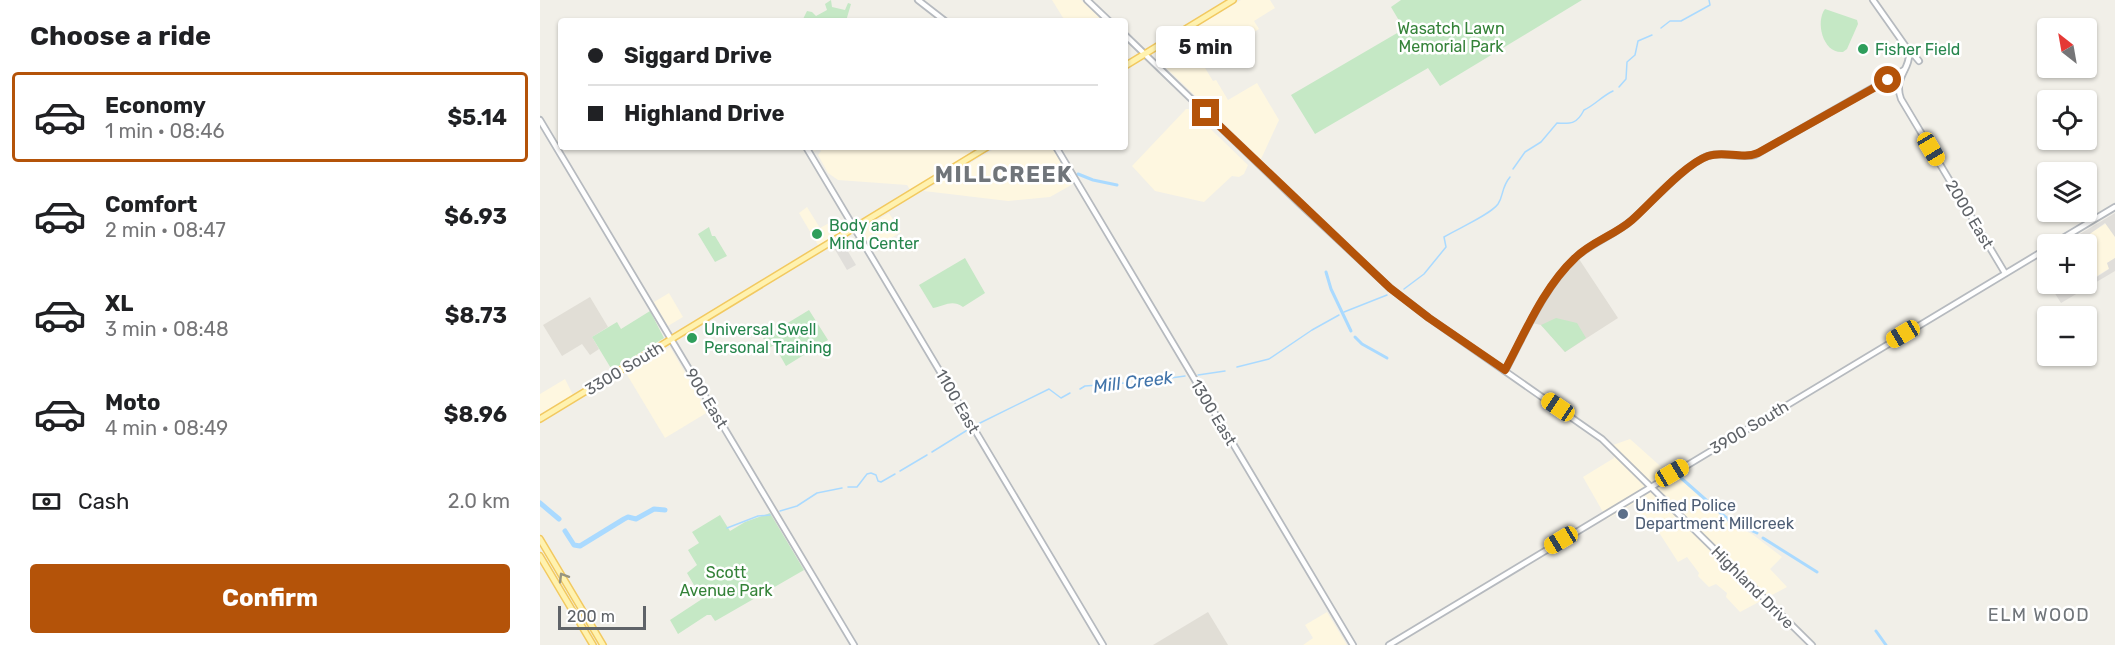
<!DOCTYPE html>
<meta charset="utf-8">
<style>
:root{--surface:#fff;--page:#f2f2f2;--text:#202124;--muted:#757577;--line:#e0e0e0;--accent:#b45309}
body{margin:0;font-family:Rubik,sans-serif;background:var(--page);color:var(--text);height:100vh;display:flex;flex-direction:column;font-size:22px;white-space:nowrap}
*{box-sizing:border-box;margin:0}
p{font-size:20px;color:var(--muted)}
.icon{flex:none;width:33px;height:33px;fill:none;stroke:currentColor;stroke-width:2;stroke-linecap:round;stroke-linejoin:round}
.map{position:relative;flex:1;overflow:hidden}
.details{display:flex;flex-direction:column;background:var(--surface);width:540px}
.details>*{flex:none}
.guide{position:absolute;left:18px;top:18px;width:570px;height:132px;border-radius:6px;box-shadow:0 2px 4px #0004;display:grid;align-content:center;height:132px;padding:0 30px;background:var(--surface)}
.needle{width:39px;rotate:329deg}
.fabs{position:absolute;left:1497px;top:18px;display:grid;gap:12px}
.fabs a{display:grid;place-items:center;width:60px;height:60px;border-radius:6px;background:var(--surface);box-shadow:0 2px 4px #0004;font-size:30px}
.scale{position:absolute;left:18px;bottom:15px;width:88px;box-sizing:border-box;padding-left:6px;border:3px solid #5f6368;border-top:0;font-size:16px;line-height:21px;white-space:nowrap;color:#5f6368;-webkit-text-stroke:4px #fff;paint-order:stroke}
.end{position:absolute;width:27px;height:27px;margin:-14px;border:8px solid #b45309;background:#fff;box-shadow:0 0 0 3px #fff}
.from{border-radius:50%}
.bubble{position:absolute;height:42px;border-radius:6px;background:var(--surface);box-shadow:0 2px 4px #0004;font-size:20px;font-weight:700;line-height:42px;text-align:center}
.car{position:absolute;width:18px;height:36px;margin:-18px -9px;border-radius:8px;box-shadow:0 0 4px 2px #0007;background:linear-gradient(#f5c518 24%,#345 0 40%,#f5c518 0 76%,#345 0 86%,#f5c518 0)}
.guide b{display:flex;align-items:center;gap:21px;height:57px;font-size:22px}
.guide b+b{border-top:2px solid var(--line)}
.guide i{width:15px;height:15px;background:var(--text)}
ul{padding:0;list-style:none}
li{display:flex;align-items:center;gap:18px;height:90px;margin:0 12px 9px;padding:0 18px;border:3px solid transparent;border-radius:6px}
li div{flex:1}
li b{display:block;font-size:22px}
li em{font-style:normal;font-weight:700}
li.selected{border-color:var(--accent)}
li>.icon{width:54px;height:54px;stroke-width:1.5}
h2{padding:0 30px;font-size:27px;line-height:72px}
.pay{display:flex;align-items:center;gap:15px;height:66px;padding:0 30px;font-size:22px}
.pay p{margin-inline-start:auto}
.primary-button{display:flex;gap:12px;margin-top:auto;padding:12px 30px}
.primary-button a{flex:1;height:69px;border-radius:6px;background:var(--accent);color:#fff;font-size:24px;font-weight:700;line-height:69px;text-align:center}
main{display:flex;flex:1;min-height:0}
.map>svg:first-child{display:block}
.commercial{fill:#fef7e0}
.industrial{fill:#e0deda}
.education{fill:#e1ded6}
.green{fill:#c5e8c5}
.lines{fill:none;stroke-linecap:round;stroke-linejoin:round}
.stream{stroke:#aadaff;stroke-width:1.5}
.canal{stroke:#aadaff;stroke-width:3}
.river{stroke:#aadaff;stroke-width:5}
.secondary-casing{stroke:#b6babf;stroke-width:8}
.primary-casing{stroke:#f2c960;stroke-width:8}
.secondary{stroke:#fff;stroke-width:4.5}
.primary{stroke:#fff2af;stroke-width:5}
.oneway{stroke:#979581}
.route{stroke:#b45309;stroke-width:8}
.leisure-dot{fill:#2e9e5b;stroke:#fff;stroke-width:2}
.service-dot{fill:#5c6f8a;stroke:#fff;stroke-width:2}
.labels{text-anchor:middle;stroke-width:5;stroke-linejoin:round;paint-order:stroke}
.park-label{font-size:16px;fill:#348238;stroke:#fff}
.leisure-label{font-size:16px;fill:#27864d;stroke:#fff;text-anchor:start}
.street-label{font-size:16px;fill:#5f6368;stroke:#fff}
.service-label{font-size:16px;fill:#4e5e75;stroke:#fff;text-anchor:start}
.water-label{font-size:18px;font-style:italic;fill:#4174aa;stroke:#fff}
.neighbourhood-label{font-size:18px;letter-spacing:1.5px;fill:#70757a;stroke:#fff}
.district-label{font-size:22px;font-weight:bold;letter-spacing:1.5px;fill:#70757a;stroke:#fff}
</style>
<main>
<section class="details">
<h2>Choose a ride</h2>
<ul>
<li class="selected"><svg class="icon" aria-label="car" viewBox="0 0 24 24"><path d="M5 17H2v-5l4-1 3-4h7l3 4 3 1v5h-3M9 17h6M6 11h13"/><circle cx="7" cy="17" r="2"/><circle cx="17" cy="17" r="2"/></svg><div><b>Economy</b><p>1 min · 08:46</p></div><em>$5.14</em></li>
<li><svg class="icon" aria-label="car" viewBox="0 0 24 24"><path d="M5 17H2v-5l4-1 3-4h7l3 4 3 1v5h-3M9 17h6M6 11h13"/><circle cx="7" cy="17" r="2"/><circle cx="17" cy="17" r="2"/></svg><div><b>Comfort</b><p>2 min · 08:47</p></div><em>$6.93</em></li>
<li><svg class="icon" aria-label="car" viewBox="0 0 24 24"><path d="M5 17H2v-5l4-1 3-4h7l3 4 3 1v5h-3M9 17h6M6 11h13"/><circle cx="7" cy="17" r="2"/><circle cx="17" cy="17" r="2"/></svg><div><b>XL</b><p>3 min · 08:48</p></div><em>$8.73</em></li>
<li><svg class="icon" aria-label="car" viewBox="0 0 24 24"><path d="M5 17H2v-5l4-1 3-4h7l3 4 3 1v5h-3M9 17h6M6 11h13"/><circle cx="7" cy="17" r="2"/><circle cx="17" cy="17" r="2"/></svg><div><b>Moto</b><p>4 min · 08:49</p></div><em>$8.96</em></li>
</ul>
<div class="pay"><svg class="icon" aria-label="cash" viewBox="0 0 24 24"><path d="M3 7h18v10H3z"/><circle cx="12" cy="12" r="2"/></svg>Cash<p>2.0 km</p></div>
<div class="primary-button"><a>Confirm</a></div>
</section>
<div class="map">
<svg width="1575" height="645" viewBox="0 0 1575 645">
<rect width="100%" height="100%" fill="#f1efe8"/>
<!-- commercial -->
<g class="commercial">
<path d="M512,0H541L563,21H525Z"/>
<path d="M701,0H730L735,8L714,21L719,29L700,40L694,31L657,55L673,81L676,80L688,100L717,83L739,120L721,159L617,59L618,50Z"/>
<path d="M646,109H650L708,165L704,174L699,177L692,176L664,202L615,191L592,166Z"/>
<path d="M271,147H440L370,190L367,185L298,180L288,173L278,155L281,151L279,149L274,151Z"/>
<path d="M457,147H512L533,184L510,197L468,201L384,191Z"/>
<path d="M267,207L280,228L291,222L299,234L278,245L259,213Z"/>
<path d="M349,213L361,232L331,250L321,232L322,229Z"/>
<path d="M1567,223L1575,237V258L1567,263L1570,268L1547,282L1546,244H1532Z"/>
<path d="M129,293L143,317L128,326L114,302Z"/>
<path d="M130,347L168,412L125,438L86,373Z"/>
<path d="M25,379L33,395L0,414V394Z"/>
<path d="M1090,439L1128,473L1138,477L1188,523L1212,534L1242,557L1230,569L1247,587L1200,612L1186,597L1187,593L1176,584L1169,587L1158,576L1159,573L1147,557L1138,562L1120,534L1104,524L1097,514L1103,510L1098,501L1067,519L1043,477L1074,458L1073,445Z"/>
<path d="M787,612L807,645H763L773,638L765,625Z"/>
</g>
<!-- industrial -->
<g class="industrial">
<path d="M1575,213V237L1565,223L1547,236L1532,244H1523Z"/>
<path d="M303,243L316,265L307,270L294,248Z"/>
<path d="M1575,258V271L1521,303L1509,284H1539L1540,286L1546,284L1569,269L1567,263Z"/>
</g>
<!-- education -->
<g class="education">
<path d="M1039,259L1078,318L1025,352L1001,325L992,323L1019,280Z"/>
<path d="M50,297L68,327L52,337L59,349L50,355L42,344L22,356L3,325Z"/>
<path d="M668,612L688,645H613Z"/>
</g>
<!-- green -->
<g class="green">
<path d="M291,0L292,7L305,10L308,3L311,4L306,21H262L267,11L272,12L276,16L287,10L285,4Z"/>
<path d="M861,0H1042L900,86L888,68L775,134L751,95L864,29L851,7Z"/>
<path d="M1285,9L1317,20L1318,24L1307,49L1303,52C1283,54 1275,22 1285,9Z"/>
<path d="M169,227L172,236H175L187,256L175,262L158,234Z"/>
<path d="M425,258L445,293L423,307C412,299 404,306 393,308L379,285Z"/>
<path d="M269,310L288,340L246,366L234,345L229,348L223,338Z"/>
<path d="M110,311L124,338L72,370L52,337L77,322L81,329Z"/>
<path d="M1016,318L1037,323L1046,338L1025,352L1001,325Z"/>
<path d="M230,513L264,570L177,620L175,621L171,615H167L138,634L130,620L162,599L147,573L157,565L148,550L159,543L152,532L180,515L190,531L205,522Z"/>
</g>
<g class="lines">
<!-- stream -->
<g class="stream">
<path d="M1121,28L1130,21H1141L1170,5L1169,0"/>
<path d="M1079,87L1086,79L1087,62L1095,55L1098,41L1112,35"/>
<path d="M973,169L985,152L1001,142L1017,123C1031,124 1037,124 1044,110C1055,105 1062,96 1073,91"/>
<path d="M864,289L884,274L906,247L904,237C917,229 950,215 958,204C964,195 961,188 970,177"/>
<path d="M804,312L847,295"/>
<path d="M697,367L729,359L772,330L799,315"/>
<path d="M658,375L685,371"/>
<path d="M540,389L545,386L585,383L591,379L616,380L645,376"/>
<path d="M438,424L509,389L521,398L530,393"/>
<path d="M392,452L429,429"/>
<path d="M360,471L387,455"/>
<path d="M308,487H317L327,474L331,473L336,475L338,481L341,482L355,474"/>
<path d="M240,511L257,506L277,493L302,488"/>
<path d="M187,528L218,516L230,515"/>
</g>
<!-- canal -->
<g class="canal">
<path d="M538,174L553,180L577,185"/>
<path d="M786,272L791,289L811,331"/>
<path d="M815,337L822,344L847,358"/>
<path d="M1140,477L1190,521L1217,533"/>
<path d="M1223,538L1277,572"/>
<path d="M1336,631L1346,645"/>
</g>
<!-- river -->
<g class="river">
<path d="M0,503L19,519"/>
<path d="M25,531L34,545L40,546L84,519L88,517L96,519L114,509L125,510"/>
</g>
<defs>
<g id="secondary">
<path d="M378,0L405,21"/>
<path d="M547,0L569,21"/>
<path d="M1333,0L1369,51C1371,70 1353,77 1361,99L1465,273"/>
<path d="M585,35L759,203L850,288L889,318L1062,439L1272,645"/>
<path d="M1369,49L1379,61"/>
<path d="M0,120L314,645"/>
<path d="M266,147L563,645"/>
<path d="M516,147L813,645"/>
<path d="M1513,244L1575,207"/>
<path d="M965,371C985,333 1004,288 1035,258C1052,242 1075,235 1092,220C1112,202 1142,168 1165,157C1181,150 1199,159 1215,155L1364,70"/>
<path d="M849,645L1508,248"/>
</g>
<g id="primary">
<path d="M585,66L693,0"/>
<path d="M0,419L447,147"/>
<path d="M0,539L63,645"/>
<path d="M0,556L53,645"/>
</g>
</defs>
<!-- secondary casing -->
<use href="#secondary" class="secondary-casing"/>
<!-- primary casing -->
<use href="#primary" class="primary-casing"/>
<!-- secondary -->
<use href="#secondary" class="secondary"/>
<!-- primary -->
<use href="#primary" class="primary"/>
</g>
<!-- one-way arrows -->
<defs><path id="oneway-chevron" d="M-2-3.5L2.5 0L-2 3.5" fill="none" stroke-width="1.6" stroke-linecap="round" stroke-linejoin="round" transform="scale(1.5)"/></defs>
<use class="oneway" href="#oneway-chevron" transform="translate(23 577) rotate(-121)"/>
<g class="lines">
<!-- route -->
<path class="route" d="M666,113L850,288L889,318L965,370C985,333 1003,288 1035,258C1051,242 1075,235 1092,220C1111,203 1145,164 1168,156C1185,150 1201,160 1218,153L1348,80"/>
</g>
<!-- markers -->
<g class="leisure-dot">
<circle cx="1323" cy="49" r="6"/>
<circle cx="277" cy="234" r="6"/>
<circle cx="152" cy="338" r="6"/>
</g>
<circle class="service-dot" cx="1083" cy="514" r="6"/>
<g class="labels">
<!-- park labels -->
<g class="park-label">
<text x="911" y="34">Wasatch Lawn<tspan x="911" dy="18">Memorial Park</tspan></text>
<text x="186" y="578">Scott<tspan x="186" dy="18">Avenue Park</tspan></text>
</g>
<!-- leisure labels -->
<g class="leisure-label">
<text x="1335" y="55">Fisher Field</text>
<text x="289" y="231">Body and<tspan x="289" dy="18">Mind Center</tspan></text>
<text x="164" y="335">Universal Swell<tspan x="164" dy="18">Personal Training</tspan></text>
</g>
<!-- street labels -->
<g class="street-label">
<text transform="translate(1430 214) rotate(59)" y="6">2000 East</text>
<text transform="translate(84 368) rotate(-31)" y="6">3300 South</text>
<text transform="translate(167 398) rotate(59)" y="6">900 East</text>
<text transform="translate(418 401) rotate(60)" y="6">1100 East</text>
<text transform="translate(674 412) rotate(59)" y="6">1300 East</text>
<text transform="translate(1209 427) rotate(-31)" y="6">3900 South</text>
<text transform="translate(1213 587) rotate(45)" y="6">Highland Drive</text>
</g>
<!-- service labels -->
<g class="service-label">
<text x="1095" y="511">Unified Police<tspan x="1095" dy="18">Department Millcreek</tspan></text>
</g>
<!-- water labels -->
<g class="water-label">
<text transform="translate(593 382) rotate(-7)" y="6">Mill Creek</text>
</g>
<!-- neighbourhood labels -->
<g class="neighbourhood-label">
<text x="1499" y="621">ELM WOOD</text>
</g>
<!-- district labels -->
<g class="district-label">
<text x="464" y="182">MILLCREEK</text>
</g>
</g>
</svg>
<div class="fabs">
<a><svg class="needle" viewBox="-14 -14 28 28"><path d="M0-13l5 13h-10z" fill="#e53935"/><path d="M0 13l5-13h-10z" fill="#757577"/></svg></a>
<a><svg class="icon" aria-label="locate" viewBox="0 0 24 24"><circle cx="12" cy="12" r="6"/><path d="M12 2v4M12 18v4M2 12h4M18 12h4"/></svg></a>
<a><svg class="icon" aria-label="layers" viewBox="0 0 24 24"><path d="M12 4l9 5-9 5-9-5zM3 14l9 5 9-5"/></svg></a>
<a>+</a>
<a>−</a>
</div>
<div class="scale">200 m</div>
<i class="end from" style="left:1348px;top:80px"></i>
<i class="end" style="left:666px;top:113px"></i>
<div class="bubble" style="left:616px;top:26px;width:99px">5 min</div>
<i class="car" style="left:1391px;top:149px;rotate:149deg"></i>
<i class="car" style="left:1363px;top:334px;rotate:239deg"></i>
<i class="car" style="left:1018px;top:407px;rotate:304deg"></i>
<i class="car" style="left:1132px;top:473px;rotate:59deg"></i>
<i class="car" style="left:1021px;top:540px;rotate:239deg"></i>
<div class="guide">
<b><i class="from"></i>Siggard Drive</b>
<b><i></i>Highland Drive</b>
</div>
</div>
</main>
